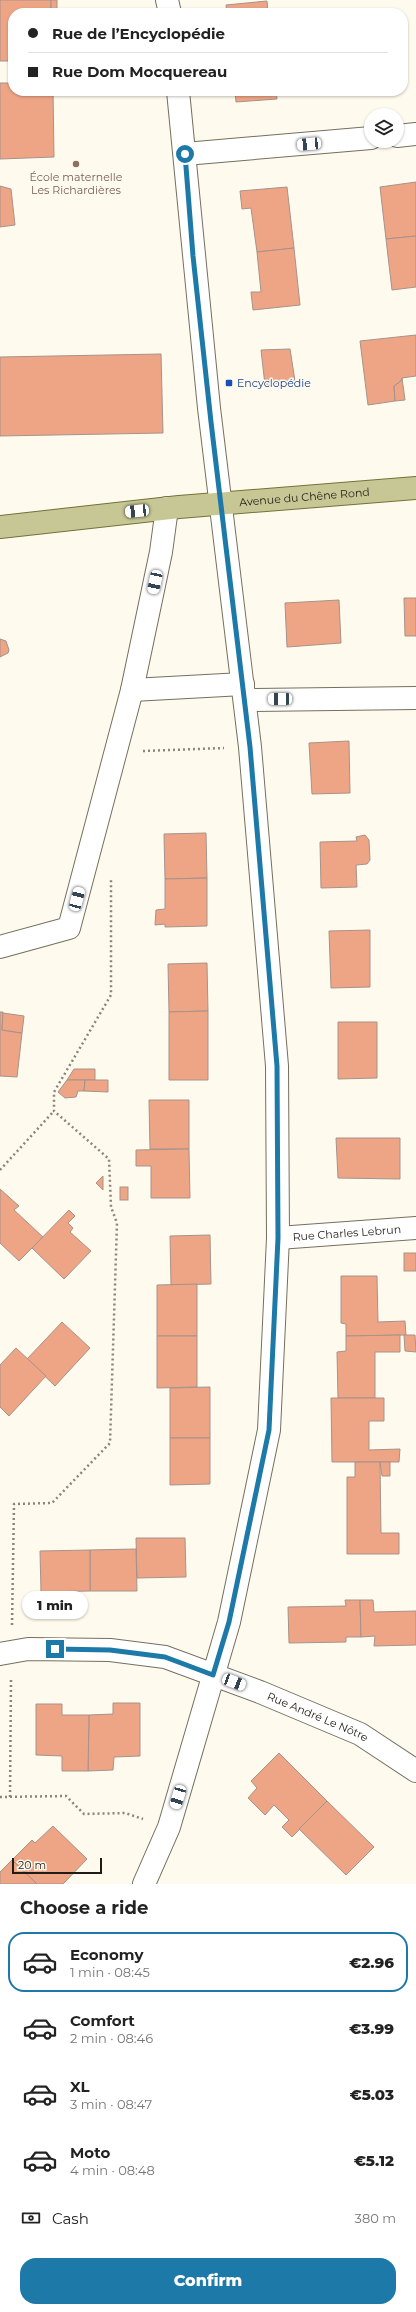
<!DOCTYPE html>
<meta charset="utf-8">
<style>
:root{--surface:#fff;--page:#f6f6f6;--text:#222;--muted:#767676;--line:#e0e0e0;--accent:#1d7aa8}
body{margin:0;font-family:Montserrat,sans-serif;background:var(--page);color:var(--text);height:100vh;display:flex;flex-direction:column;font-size:15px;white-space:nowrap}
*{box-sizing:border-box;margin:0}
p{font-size:13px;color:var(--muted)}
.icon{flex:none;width:22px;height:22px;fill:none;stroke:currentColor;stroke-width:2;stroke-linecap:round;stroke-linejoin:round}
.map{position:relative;height:1884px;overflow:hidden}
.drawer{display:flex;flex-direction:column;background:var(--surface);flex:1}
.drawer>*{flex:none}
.guide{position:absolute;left:8px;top:8px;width:400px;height:88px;border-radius:16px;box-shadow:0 1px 3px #0004;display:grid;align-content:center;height:88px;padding:0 20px;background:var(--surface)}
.tools{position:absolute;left:364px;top:108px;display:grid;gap:8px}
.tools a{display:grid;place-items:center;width:40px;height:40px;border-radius:50%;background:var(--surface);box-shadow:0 1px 3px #0004;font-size:20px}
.scale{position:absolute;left:12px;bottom:10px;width:90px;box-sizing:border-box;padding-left:4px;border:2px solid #1f1c15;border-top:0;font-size:11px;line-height:14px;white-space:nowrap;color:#1f1c15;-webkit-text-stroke:3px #fffaee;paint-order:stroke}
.end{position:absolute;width:18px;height:18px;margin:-9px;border:5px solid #1d7aa8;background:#fff;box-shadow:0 0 0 2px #fff}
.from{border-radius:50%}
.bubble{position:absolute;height:28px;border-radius:14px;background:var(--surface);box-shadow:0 1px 3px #0004;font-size:13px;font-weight:800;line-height:28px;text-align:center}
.car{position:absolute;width:12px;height:24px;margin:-12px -6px;border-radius:5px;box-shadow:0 0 3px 1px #0007;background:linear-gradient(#fff 24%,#345 0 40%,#fff 0 76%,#345 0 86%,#fff 0)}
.guide b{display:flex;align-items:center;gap:14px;height:38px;font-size:15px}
.guide b+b{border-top:1px solid var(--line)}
.guide i{width:10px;height:10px;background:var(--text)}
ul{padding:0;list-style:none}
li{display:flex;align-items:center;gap:12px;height:60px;margin:0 8px 6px;padding:0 12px;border:2px solid transparent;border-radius:16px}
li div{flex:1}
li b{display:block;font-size:15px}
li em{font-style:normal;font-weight:800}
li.selected{border-color:var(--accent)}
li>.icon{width:36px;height:36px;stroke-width:1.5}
h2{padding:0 20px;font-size:18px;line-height:48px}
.pay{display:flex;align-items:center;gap:10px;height:44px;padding:0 20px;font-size:15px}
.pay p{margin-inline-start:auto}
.primary-button{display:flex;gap:8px;margin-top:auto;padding:8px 20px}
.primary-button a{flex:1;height:46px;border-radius:16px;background:var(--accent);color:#fff;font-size:16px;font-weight:800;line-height:46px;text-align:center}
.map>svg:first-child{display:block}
.building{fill:#eea586;stroke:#a7928a}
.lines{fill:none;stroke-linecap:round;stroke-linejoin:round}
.minor-casing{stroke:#756f5d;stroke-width:24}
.major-casing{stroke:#737239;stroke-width:24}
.path{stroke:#89857c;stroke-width:2.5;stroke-dasharray:2 3;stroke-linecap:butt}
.minor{stroke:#fff;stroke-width:22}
.major{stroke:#c6c794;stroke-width:22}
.route{stroke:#1d7aa8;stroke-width:5}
.education-dot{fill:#8d6e63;stroke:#fffaee;stroke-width:1.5}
.transit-dot{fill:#1a4fb4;stroke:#fffaee;stroke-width:1.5}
.labels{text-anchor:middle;stroke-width:3;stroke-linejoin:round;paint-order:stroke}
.education-label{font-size:11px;fill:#785e54;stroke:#fffaee}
.transit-label{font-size:11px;fill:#164399;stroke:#fffaee;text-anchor:start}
.street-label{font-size:11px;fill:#1f1c15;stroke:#fffaee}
</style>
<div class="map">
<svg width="416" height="1884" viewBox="0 0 416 1884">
<rect width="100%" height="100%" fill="#fffaee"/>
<!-- building -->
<g class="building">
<path d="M0,0H51V13H13V61H0Z"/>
<rect x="51" y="0" width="6" height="13"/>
<path d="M267,1L268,13H227L226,5Z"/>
<path d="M0,83H13V91H53L54,157L0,159Z"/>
<path d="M235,91H276L277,99L236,102Z"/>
<path d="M416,182V236L386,239L380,187Z"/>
<path d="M0,186L11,189L15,225L0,227Z"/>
<path d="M287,187L294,248L257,252L251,208L242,209L240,191Z"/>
<path d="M416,236V287L392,290L386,239Z"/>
<path d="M294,248L300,305L253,310L251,292H261L257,252Z"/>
<path d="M416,335V376L402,378L401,381L394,386L395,401L368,405L360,341Z"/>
<path d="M290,349L295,381L265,385L261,350Z"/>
<path d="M161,354L163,433L0,436V357Z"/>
<path d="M402,378L405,400L395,401L394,386L401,381Z"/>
<path d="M404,598H416V636H405Z"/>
<path d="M339,600L341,643L287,647L285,603Z"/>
<path d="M0,639L6,641L9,650L8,653L0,657Z"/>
<path d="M349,741L350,793L312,794L309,743Z"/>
<path d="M206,833L207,878L165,879L164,834Z"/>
<path d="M365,835L369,840L370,860L367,864L356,865L357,887L321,888L320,842L357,841L356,837Z"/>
<path d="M207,878V926L165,927V924L155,925L156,910L165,909V879Z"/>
<path d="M370,930V987L331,988L329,931Z"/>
<path d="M207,963L208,1011L169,1012L168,964Z"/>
<path d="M208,1011V1080H169V1012Z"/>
<path d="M0,1012H3L2,1030L22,1033L17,1077L0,1076Z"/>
<path d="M3,1013L24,1016L22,1033L2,1030Z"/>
<path d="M338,1022H377V1078L338,1079Z"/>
<path d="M74,1069H95V1080H67Z"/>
<path d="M67,1080H85L84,1091H78L76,1097L65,1098L58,1092Z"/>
<path d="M85,1080H108V1092L84,1091Z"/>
<path d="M149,1100H189V1149H150Z"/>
<path d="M336,1138H400V1179L338,1178Z"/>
<path d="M189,1149L190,1198H151V1166H136V1150Z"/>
<path d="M103,1176V1190L96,1183Z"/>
<rect x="120" y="1187" width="8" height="13"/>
<path d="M0,1189L19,1206L14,1210L43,1237L19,1261L0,1243Z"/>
<path d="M69,1210L75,1216L68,1223L73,1228L70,1232L91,1251L64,1279L32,1248Z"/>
<path d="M210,1235L211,1284L171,1285L170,1236Z"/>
<rect x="404" y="1253" width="12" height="18"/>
<path d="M341,1276H377L378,1322L405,1321L406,1335L346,1336V1324L341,1323Z"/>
<path d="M197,1284V1336H157V1285Z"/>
<path d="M62,1322L90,1348L55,1386L27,1359Z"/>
<path d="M400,1335V1352H375V1398H338L337,1352L346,1351V1336Z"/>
<path d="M404,1335H415L416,1352L405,1351Z"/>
<path d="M157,1336H197V1387L157,1388Z"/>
<path d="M16,1348L46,1376L9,1416L0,1407V1365Z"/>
<path d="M210,1387V1438H170V1388Z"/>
<path d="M331,1398H384V1421H369V1450L400,1449L399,1462H332Z"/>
<path d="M170,1438H210V1484L170,1485Z"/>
<path d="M355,1462H380L381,1533H399V1554H347V1477H355Z"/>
<path d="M380,1462H390V1476H382Z"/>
<path d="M136,1538H185L186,1577L137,1578Z"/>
<path d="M136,1549L137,1591H90V1550Z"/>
<path d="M90,1550V1591L41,1592L40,1551Z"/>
<path d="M345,1600H360L361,1637H346V1642L289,1643L288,1607L346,1606Z"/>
<path d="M360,1600H373L374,1612L416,1611V1645L374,1646L375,1636L361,1637Z"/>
<path d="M113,1703H140V1756L114,1757L113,1770L88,1771L89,1715L113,1714Z"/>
<path d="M36,1704H62V1715H89L88,1771H62V1756L36,1755Z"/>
<path d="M279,1753L327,1801L292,1837L282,1827L289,1820L274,1805L265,1815L248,1798L257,1788L251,1781Z"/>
<path d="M327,1801L374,1847L346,1875L299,1829Z"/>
<path d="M53,1826L87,1859L63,1884H37L12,1860L32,1840L35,1843Z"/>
<path d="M12,1860L37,1884H0V1872Z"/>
</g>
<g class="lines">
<defs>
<g id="minor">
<path d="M167,0L170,13"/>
<path d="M397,136L416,134"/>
<path d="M185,154L371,138"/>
<path d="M132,690L243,684"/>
<path d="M245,700L416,698"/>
<path d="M0,947L69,928L132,690L161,552L167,508"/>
<path id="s1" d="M278,1238L416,1228"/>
<path id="s2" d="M0,1654L28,1649L110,1650L165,1657L260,1692L360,1734L416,1771"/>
<path d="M144,1884L169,1827L229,1622L269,1430L278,1238L277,1066L250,747L209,408L178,91"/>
</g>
<g id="major">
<path id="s3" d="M0,527L179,507L416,488"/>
</g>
</defs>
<!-- minor casing -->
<use href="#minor" class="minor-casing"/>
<!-- major casing -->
<use href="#major" class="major-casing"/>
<!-- path -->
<g class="path">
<path d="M143,751L224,748"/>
<path d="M0,1170L54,1111"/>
<path d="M12,1625L14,1504L52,1503L110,1443L117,1223L111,1207L109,1159L54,1111V1092L111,995V880"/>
<path d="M0,1797L66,1796L84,1814L125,1813L143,1819"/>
<path d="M10,1797L11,1680"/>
</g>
<!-- minor -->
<use href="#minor" class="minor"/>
<!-- major -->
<use href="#major" class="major"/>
</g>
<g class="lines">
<!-- route -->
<path class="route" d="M55,1649L110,1650L165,1657L213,1675L229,1622L269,1430L278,1238L277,1066L250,747L211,422L193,256L185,154"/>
</g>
<!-- markers -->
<circle class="education-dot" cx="76" cy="164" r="4"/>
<rect class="transit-dot" x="225" y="379" width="8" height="8" rx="2"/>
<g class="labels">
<!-- education labels -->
<g class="education-label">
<text x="76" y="181">École maternelle<tspan x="76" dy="13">Les Richardières</tspan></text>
</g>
<!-- transit labels -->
<g class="transit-label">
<text x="237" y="387">Encyclopédie</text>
</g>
<!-- street labels -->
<g class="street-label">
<text dy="4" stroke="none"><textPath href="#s3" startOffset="306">Avenue du Chêne Rond</textPath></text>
<text dy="4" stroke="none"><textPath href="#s1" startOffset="69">Rue Charles Lebrun</textPath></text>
<text dy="4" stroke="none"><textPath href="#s2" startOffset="330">Rue André Le Nôtre</textPath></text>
</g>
</g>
</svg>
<div class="tools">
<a><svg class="icon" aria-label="layers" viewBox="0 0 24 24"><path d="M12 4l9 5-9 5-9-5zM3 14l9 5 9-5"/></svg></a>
</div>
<div class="scale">20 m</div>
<i class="end from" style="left:185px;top:154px"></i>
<i class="end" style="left:55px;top:1649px"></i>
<div class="bubble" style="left:22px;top:1591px;width:66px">1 min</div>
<i class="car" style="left:309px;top:144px;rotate:265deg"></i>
<i class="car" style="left:137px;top:511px;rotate:264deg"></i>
<i class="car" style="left:155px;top:582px;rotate:192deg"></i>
<i class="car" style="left:280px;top:699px;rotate:270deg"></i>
<i class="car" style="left:77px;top:899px;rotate:15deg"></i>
<i class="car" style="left:234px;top:1682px;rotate:111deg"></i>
<i class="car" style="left:178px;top:1797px;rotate:197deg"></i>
<div class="guide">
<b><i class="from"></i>Rue de l’Encyclopédie</b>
<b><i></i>Rue Dom Mocquereau</b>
</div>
</div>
<section class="drawer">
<h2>Choose a ride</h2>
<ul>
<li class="selected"><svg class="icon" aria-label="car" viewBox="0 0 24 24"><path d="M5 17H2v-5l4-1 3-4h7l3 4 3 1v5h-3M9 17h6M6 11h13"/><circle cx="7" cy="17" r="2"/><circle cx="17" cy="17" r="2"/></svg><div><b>Economy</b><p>1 min · 08:45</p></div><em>€2.96</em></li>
<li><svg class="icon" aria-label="car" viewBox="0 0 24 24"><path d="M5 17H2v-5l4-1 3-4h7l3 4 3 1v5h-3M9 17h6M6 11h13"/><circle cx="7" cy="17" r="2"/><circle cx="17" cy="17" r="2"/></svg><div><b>Comfort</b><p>2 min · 08:46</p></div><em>€3.99</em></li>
<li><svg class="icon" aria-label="car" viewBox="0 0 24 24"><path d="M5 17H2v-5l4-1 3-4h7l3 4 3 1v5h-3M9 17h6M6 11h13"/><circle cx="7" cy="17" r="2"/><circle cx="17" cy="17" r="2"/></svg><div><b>XL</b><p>3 min · 08:47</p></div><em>€5.03</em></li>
<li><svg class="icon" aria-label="car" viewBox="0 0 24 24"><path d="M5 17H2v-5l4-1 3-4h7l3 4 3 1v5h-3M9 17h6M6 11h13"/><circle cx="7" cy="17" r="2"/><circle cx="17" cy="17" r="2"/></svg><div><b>Moto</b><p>4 min · 08:48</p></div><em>€5.12</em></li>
</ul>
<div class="pay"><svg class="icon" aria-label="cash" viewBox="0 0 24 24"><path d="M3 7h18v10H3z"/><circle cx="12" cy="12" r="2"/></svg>Cash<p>380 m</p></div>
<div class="primary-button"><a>Confirm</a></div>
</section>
